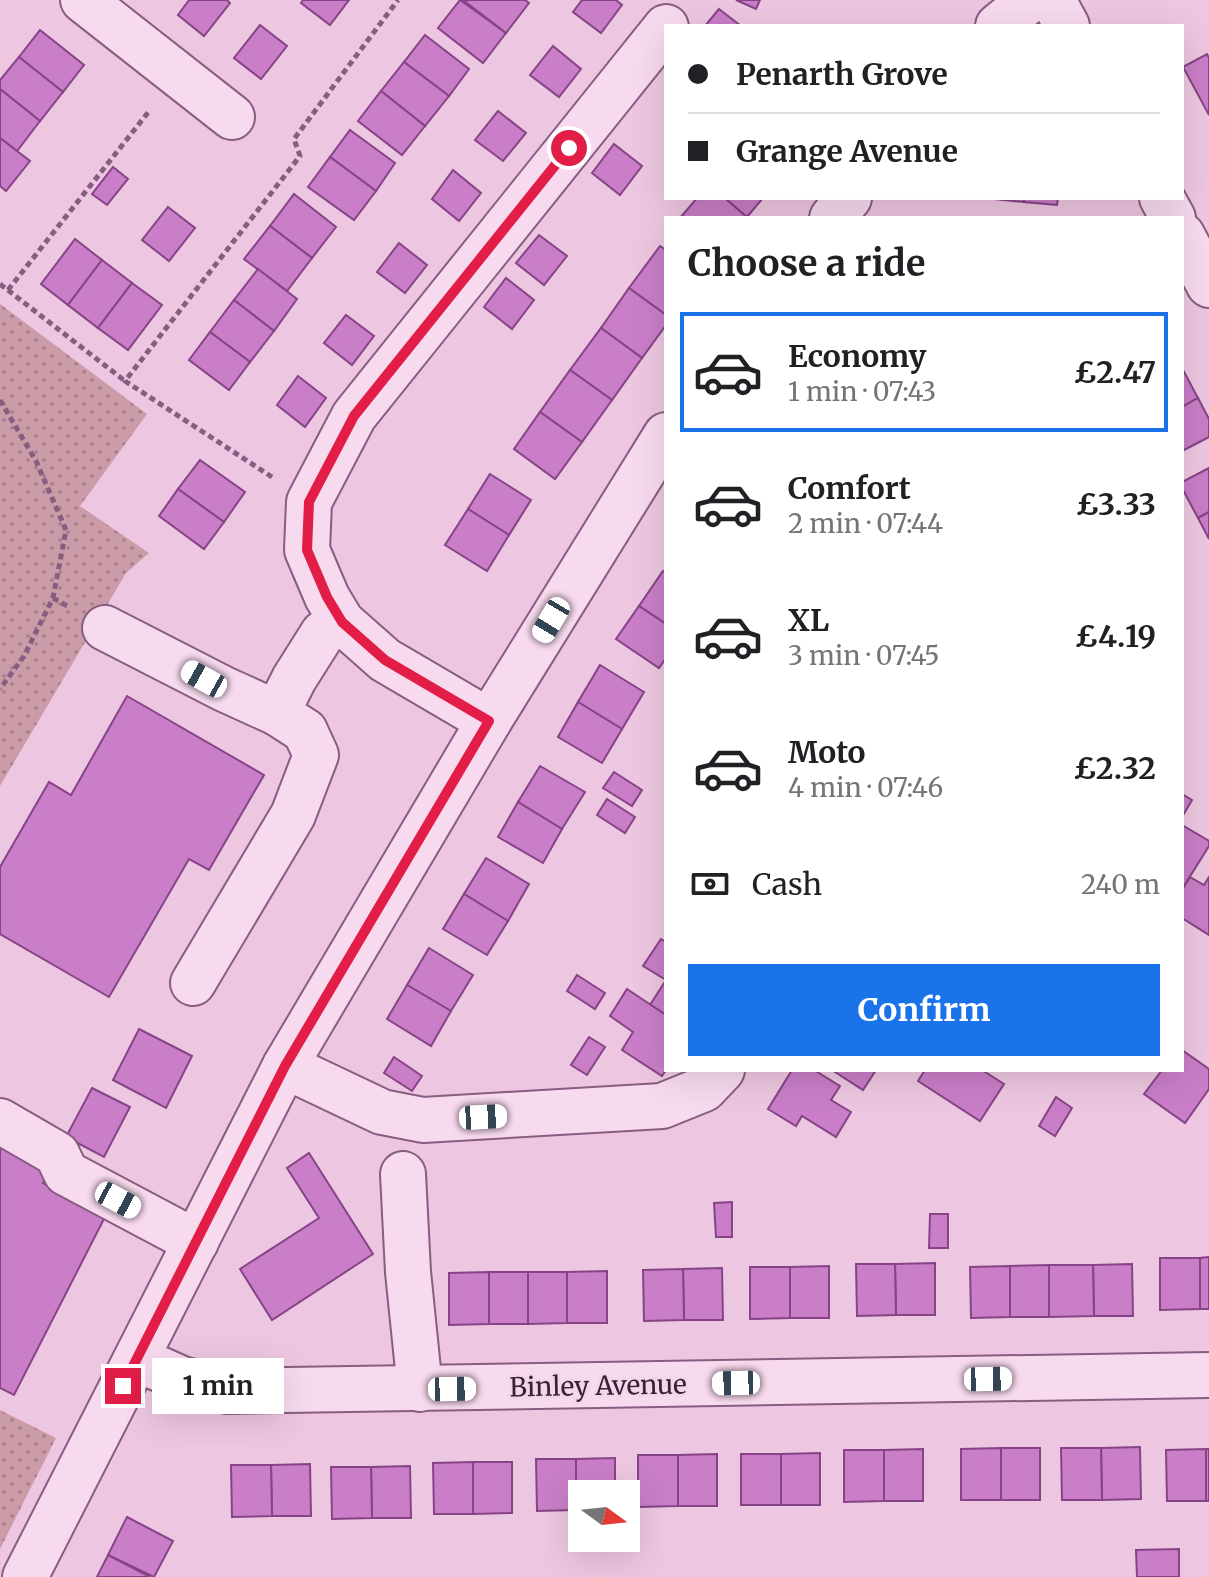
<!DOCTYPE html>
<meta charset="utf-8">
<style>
:root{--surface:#fff;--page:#f6f6f6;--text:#202124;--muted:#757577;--line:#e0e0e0;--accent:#1a73e8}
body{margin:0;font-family:Merriweather,serif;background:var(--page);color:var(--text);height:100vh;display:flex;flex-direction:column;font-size:30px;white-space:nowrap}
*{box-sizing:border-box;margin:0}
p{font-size:26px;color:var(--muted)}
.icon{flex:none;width:44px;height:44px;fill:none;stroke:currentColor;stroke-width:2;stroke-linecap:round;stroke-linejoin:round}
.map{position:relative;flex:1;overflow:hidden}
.side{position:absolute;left:664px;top:216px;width:520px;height:856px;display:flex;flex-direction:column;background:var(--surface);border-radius:0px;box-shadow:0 8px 32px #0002}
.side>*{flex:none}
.hud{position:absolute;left:664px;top:24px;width:520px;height:176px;border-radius:0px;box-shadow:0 8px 32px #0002;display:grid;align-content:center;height:176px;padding:0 24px;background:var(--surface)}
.needle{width:52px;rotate:105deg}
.tools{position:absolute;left:568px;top:1480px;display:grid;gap:16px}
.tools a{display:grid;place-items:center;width:72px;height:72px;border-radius:0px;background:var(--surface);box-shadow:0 8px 32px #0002;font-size:40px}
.end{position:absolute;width:36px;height:36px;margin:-18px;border:10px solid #e11d48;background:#fff;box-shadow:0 0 0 4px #fff}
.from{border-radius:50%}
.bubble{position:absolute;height:56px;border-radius:0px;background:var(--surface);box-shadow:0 8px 32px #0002;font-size:26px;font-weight:700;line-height:56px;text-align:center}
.car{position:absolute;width:24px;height:48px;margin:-24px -12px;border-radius:10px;box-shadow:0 0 6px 2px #0007;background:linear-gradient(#fff 24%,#345 0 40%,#fff 0 76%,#345 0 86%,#fff 0)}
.hud b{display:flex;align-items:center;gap:28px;height:76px;font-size:30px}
.hud b+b{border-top:2px solid var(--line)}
.hud i{width:20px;height:20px;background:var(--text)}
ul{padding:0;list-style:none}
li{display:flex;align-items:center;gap:24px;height:120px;margin:0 16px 12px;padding:0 8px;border:4px solid transparent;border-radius:0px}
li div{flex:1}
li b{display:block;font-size:30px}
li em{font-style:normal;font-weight:700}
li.selected{border-color:var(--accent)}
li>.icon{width:72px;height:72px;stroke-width:1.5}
h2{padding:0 24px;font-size:36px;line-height:96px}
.pay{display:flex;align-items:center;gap:20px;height:88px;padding:0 24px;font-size:30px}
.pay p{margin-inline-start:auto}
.action{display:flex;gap:16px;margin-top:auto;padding:16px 24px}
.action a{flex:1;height:92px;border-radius:0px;background:var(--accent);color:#fff;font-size:32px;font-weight:700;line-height:92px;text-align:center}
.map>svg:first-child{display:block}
.park{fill:url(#park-dots)}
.building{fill:#c97ec7;stroke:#864486;stroke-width:2}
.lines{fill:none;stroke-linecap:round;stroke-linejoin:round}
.minor-casing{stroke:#885d82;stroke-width:48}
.path{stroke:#885d82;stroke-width:5;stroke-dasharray:6 4;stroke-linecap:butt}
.minor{stroke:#f8daee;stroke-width:44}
.route{stroke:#e11d48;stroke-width:10}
.labels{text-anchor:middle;stroke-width:6;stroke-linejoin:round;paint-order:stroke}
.street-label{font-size:26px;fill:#392036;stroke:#f4d6eb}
</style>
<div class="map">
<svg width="1209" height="1577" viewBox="0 0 1209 1577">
<defs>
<pattern id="park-dots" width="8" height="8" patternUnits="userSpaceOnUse" patternTransform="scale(2)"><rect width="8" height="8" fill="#cb9ba8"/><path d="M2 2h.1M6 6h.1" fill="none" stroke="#a67e8a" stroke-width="1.8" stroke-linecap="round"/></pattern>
</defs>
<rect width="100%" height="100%" fill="#edc7e1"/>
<!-- park -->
<g class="park">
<path d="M0,304L147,414L80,506L149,553L126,573L0,786Z"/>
<path d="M0,1410L56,1438L0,1549Z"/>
</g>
<!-- building -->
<g class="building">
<path d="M189,0H227L230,3L204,36L178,15Z"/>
<path d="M303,0H349L330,25L301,3Z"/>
<path d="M460,0L506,33L483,63L438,28Z"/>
<path d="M463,0H525L529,3L506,33Z"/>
<path d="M582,0H616L622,5L601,33L573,12Z"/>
<path d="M736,0H760L756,9Z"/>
<path d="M719,9L741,26H705Z"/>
<path d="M260,25L287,46L261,79L234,58Z"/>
<path d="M40,30L84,65L63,92L19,57Z"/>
<path d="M425,35L469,69L449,96L404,62Z"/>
<path d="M553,46L581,69L559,97L530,75Z"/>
<path d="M1207,54L1209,58V115L1183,67Z"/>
<path d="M19,57L63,92L40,121L0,89V80Z"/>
<path d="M404,62L449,96L425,126L381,91Z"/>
<path d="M0,89L40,121L17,151L0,138Z"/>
<path d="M381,91L425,126L402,155L358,121Z"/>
<path d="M498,111L526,133L503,161L475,140Z"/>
<path d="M350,130L395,163L376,191L330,157Z"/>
<path d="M0,138L30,161L6,191L0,186Z"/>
<path d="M614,144L642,166L620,195L592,173Z"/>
<path d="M330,157L376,191L354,220L308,187Z"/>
<path d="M113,167L128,179L107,205L92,194Z"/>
<path d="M453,170L481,193L459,221L432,199Z"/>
<path d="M294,194L336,227L312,258L270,226Z"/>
<path d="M697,198H725L747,217L680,218Z"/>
<path d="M725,198H763L747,217Z"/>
<path d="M984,198H1024V202Z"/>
<path d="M1024,198H1058L1057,205L1024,202Z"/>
<path d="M168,207L195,228L169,261L142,240Z"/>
<path d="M270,226L312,258L287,291L244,259Z"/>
<path d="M539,235L567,256L544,285L516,263Z"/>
<path d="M75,239L102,260L68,305L41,284Z"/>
<path d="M399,243L427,265L405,293L377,272Z"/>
<path d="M660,246L666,250V315L629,288Z"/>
<path d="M102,260L132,283L98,328L68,305Z"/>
<path d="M258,269L297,299L274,331L234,300Z"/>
<path d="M506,278L534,300L512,329L484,307Z"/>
<path d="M132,283L162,305L128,350L98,328Z"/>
<path d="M629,288L666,315V325L642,358L601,328Z"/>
<path d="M234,300L274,331L250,362L210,332Z"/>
<path d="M346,315L374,336L352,365L324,343Z"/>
<path d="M601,328L642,358L612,400L570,370Z"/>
<path d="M210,332L250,362L229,390L189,360Z"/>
<path d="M1182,368L1198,398L1182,407Z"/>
<path d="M570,370L612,400L582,442L540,412Z"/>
<path d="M298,376L326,398L305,427L277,405Z"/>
<path d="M1198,398L1209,419V437L1182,451V407Z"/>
<path d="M540,412L582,442L555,479L514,449Z"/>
<path d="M200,460L245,492L224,522L178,489Z"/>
<path d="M1209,468V512L1198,518L1182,488V482Z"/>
<path d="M490,474L531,500L509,535L468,509Z"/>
<path d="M178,489L224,522L204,549L159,516Z"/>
<path d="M468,509L509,535L487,571L445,545Z"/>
<path d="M1209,512V539L1198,518Z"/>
<path d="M663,571L666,573V624L639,606Z"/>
<path d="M639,606L666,624V658L659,668L616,639Z"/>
<path d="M600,665L644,692L622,729L578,702Z"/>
<path d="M127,696L264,775L209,870L189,859L109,997L0,934V867L49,782L71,795Z"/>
<path d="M578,702L622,729L602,763L558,737Z"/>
<path d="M540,766L585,792L562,829L518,802Z"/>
<path d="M614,772L642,790L632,806L603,788Z"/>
<path d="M1182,794L1192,800L1182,817Z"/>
<path d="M607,799L635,817L625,833L597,815Z"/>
<path d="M518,802L562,829L543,863L498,837Z"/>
<path d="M1182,825L1209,841V846L1184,886L1182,885Z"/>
<path d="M486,858L529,884L508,921L464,894Z"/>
<path d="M1190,877L1204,885L1209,877V935L1182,918V890Z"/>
<path d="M464,894L508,921L487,955L443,929Z"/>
<path d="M661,939L666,942V1015L650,1005L666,980L643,966Z"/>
<path d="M429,948L473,975L451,1011L407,985Z"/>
<path d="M577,975L605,993L595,1009L567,991Z"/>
<path d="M407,985L451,1011L431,1046L387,1019Z"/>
<path d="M627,989L666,1015V1070L662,1076L622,1050L633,1032L610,1016Z"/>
<path d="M139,1029L192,1056L166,1108L113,1080Z"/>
<path d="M589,1037L605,1047L587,1075L571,1065Z"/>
<path d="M1182,1050L1209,1069V1089L1185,1123L1144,1094L1162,1070H1182Z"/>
<path d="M394,1057L422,1076L412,1091L384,1073Z"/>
<path d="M792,1070H814L840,1086L831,1100L851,1112L836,1137L802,1116L796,1126L768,1109Z"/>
<path d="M832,1070H876L863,1090Z"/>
<path d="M925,1070H982L1004,1084L980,1121L918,1081Z"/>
<path d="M92,1088L130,1107L104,1157L66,1137Z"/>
<path d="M1056,1097L1072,1108L1055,1136L1039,1126Z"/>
<path d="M0,1140L51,1166L43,1183L106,1215L14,1395L0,1388Z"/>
<path d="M309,1153L373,1254L272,1320L240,1269L319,1218L287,1168Z"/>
<path d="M732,1202V1237H716L714,1203Z"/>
<path d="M930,1214H948V1248H929Z"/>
<path d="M1209,1257V1309H1200V1258Z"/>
<path d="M1160,1258H1200V1309L1160,1310Z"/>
<path d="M935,1263V1315H896L895,1264Z"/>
<path d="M856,1264H895L896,1315L857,1316Z"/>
<path d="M1132,1264L1133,1316H1094L1093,1265Z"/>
<path d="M1049,1265V1317H1010V1266Z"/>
<path d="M1049,1265H1093L1094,1316L1049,1317Z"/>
<path d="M829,1266V1318H790V1267Z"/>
<path d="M1010,1266V1317L971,1318L970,1267Z"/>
<path d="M750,1267H790V1318L750,1319Z"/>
<path d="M722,1268L723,1320H684L683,1269Z"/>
<path d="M683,1269L684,1320L644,1321L643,1270Z"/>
<path d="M607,1271V1323H567V1272Z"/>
<rect x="489" y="1272" width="39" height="52"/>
<path d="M489,1272V1324L449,1325V1273Z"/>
<path d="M528,1272H567V1323L528,1324Z"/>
<path d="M1140,1447L1141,1499L1102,1500L1101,1448Z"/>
<path d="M1001,1448V1500H961V1449Z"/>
<rect x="1001" y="1448" width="39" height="52"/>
<path d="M1061,1448H1101L1102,1500H1062Z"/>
<path d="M923,1449V1501H884V1450Z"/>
<path d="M1206,1449V1501H1167L1166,1450Z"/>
<rect x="1206" y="1449" width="3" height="52"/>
<path d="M844,1450H884V1501L844,1502Z"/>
<path d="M820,1453V1505H781V1454Z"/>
<path d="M717,1454V1506H678V1455Z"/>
<rect x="741" y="1454" width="40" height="51"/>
<path d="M638,1455H678V1506L638,1507Z"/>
<path d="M615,1458V1494H582V1510H576V1459Z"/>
<path d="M536,1459H576V1510L537,1511Z"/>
<path d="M473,1462V1514H434L433,1463Z"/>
<path d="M473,1462H512V1513L473,1514Z"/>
<path d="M310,1464L311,1516H272L271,1465Z"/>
<path d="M231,1465H271L272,1516L232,1517Z"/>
<path d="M410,1466L411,1518H372L371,1467Z"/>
<path d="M331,1467H371L372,1518L332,1519Z"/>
<path d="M127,1517L173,1541L154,1577L108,1555Z"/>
<path d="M1179,1549V1577H1137L1136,1550Z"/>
<path d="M108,1555L150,1577H97Z"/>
</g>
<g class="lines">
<defs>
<g id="minor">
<path d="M83,0L232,117"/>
<path d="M1053,0L1067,26"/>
<path d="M998,26L1030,0"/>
<path d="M1162,198L1173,218"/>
<path d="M832,218L849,198"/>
<path d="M1182,235L1209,285"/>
<path d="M105,628L224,689L277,713"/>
<path d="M489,721L385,660L342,622L327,597L307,550L309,502L354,416L666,27"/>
<path d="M193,983L293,815L316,755L305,731L277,713L294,679L323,633L342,622"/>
<path d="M285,1066L382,1112L423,1120L662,1106L704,1089L722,1070"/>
<path d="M0,1121L57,1154L66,1173L196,1242"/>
<path d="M403,1174L408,1272L420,1389"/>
<path d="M137,1359L182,1379L227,1391L1209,1375"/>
<path d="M25,1577L285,1066L489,721L666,435"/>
</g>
</defs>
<!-- minor casing -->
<use href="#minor" class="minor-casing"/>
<!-- path -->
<g class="path">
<path d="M0,284L125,381"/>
<path d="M8,290L150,110"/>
<path d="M0,400L36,461L66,530L53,598L24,656L0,689"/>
<path d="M272,477L125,381L300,156L294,139L398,0"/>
<path d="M53,598L69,607"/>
</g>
<!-- minor -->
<use href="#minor" class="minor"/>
</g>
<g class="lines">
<!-- route -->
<path class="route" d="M123,1386L285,1066L489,721L385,660L342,622L327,597L307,550L309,502L354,416L569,148"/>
</g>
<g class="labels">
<!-- street labels -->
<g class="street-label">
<text transform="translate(598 1386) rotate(-1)" y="9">Binley Avenue</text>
</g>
</g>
</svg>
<div class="tools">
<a><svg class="needle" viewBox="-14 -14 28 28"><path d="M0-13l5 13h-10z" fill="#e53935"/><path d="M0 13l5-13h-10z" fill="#757577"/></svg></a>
</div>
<i class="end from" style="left:569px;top:148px"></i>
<i class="end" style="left:123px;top:1386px"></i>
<div class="bubble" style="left:152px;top:1358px;width:132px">1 min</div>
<i class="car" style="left:551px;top:620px;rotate:211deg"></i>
<i class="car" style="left:204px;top:679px;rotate:299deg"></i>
<i class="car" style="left:483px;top:1117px;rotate:87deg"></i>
<i class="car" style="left:118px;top:1200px;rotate:118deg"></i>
<i class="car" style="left:988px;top:1379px;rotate:89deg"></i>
<i class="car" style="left:736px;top:1383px;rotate:269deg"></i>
<i class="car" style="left:452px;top:1389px;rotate:89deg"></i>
<div class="hud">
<b><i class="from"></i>Penarth Grove</b>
<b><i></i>Grange Avenue</b>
</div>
<section class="side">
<h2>Choose a ride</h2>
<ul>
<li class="selected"><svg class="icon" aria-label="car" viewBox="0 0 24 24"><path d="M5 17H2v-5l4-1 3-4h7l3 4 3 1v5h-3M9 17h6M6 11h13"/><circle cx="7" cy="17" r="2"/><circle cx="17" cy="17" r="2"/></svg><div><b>Economy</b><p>1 min · 07:43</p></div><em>£2.47</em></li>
<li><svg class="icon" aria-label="car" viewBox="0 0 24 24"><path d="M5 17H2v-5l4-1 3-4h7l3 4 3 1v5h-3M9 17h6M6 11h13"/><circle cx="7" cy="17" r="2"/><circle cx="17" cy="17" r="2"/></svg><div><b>Comfort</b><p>2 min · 07:44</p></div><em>£3.33</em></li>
<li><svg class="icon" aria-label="car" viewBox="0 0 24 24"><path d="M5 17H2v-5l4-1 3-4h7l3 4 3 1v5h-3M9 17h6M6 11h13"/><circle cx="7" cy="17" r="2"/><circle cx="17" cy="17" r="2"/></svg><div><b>XL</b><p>3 min · 07:45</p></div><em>£4.19</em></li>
<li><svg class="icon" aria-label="car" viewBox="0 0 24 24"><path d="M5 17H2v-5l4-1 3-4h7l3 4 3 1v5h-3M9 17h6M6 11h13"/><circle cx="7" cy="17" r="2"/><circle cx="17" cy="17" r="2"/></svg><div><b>Moto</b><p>4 min · 07:46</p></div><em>£2.32</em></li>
</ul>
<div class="pay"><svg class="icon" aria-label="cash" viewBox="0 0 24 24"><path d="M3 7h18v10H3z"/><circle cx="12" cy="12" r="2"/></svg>Cash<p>240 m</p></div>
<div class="action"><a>Confirm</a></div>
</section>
</div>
